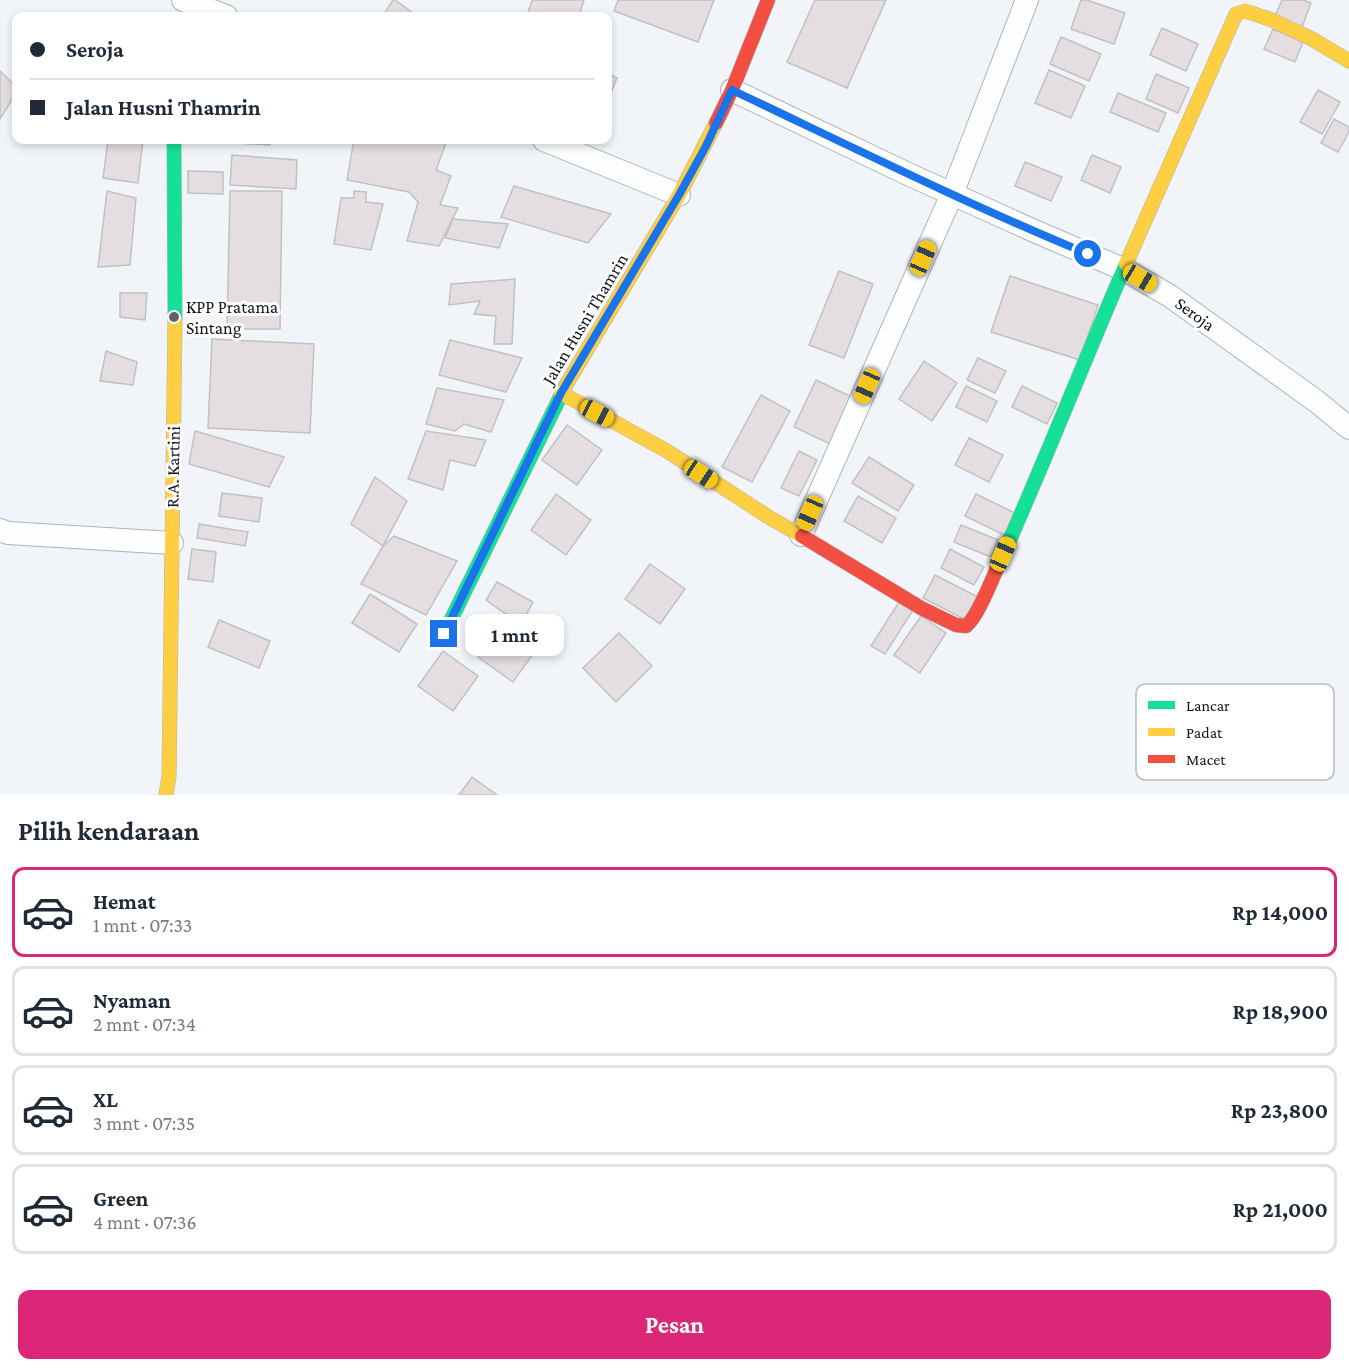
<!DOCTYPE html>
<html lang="id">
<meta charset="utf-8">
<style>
:root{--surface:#fff;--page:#f6f6f7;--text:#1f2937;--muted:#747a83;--line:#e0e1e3;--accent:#db2777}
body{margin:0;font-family:"Crimson Pro",serif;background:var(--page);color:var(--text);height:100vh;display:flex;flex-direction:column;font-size:22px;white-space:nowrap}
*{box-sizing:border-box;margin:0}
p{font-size:20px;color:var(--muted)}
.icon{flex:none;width:33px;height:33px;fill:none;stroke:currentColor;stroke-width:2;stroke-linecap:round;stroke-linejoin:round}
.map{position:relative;height:795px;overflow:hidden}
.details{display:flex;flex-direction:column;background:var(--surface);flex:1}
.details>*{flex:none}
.banner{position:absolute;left:12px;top:12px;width:600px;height:132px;border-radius:12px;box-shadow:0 3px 9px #0003;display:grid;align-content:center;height:132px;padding:0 18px;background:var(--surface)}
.end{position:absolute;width:27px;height:27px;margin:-14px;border:8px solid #1a73e8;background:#fff;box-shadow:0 0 0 3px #fff}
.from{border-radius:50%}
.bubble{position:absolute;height:42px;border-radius:12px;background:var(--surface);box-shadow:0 3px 9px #0003;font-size:20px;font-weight:700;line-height:42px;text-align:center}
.car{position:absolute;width:18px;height:36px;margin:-18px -9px;border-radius:8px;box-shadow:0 0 4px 2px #0007;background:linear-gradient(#f5c518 24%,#345 0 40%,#f5c518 0 76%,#345 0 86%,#f5c518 0)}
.banner b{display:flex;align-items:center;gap:21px;height:57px;font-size:22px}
.banner b+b{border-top:2px solid var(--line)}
.banner i{width:15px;height:15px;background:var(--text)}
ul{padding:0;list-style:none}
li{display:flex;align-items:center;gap:18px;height:90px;margin:0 12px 9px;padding:0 6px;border:3px solid var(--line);border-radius:12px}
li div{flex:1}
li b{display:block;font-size:22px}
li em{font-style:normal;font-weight:700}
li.active{border-color:var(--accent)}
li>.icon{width:54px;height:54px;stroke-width:1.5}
h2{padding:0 18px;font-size:27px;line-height:72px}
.cta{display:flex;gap:12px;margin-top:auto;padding:12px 18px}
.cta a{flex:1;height:69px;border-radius:12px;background:var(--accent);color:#fff;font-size:24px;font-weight:700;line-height:69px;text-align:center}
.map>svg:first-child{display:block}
.building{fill:#e4dee1;stroke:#c1c0c2;stroke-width:1.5}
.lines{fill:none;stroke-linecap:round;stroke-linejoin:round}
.street-casing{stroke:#afb2b6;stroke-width:24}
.fast-casing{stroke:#afb2b6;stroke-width:15}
.slow-casing{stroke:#afb2b6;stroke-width:15}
.jam-casing{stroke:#afb2b6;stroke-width:15}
.street{stroke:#fdfefe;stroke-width:22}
.fast{stroke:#16e098;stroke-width:14}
.slow{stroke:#ffcf43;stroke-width:14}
.jam{stroke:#f24e42;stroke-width:14}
.route{stroke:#1a73e8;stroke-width:8}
.poi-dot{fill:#606367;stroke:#fff;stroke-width:2}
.labels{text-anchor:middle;stroke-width:6;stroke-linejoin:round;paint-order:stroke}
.poi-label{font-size:18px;fill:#121518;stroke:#fff;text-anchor:start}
.street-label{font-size:18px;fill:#121518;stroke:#fff}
.key{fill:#fff;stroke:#b8b9ba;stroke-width:1.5}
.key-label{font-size:16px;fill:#121518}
</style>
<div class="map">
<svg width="1349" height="795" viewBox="0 0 1349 795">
<rect width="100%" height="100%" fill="#f1f5fa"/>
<!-- building -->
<g class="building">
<path d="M393,0H395L417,16H383Z"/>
<path d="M532,0H584L579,16H527Z"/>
<path d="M618,0H714L698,42L614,11Z"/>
<path d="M815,0H886L847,88L787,62Z"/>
<path d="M1081,0H1087L1125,13L1114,44L1071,29Z"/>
<path d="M1282,0H1303L1311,3L1302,27L1275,16Z"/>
<path d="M1162,28L1198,44L1186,71L1150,55Z"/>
<path d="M1273,29L1303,42L1295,62L1264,49Z"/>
<path d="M1061,37L1101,54L1089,81L1050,64Z"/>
<path d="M1049,70L1085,86L1071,118L1035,103Z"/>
<path d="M0,71L16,87V93L0,119Z"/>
<path d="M608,74L617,78L608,100Z"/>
<path d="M1156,74L1189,88L1178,113L1146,99Z"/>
<path d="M1318,90L1340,102L1322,134L1300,122Z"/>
<path d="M1118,93L1166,113L1158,132L1110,112Z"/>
<path d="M1334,119L1349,127V132L1338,152L1321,143Z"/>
<path d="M108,140H143L138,183L103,178Z"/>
<path d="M205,140H270V145L205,141Z"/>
<path d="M354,140H447L436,170L451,176L440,205L458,208L439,246L407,241L418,202L409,192L347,180Z"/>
<path d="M232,155L297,160L296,189L230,185Z"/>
<path d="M1092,155L1121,167L1110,193L1081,180Z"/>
<path d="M1025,162L1062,177L1051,201L1015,186Z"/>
<path d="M188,171L223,172V194L188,193Z"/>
<path d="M514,186L611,214L588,243L501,217Z"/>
<path d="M107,191L136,198L130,265L98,267Z"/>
<path d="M230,191H282L280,329H227Z"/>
<path d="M354,191L366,192V202L383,204L371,250L334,244L341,198H354Z"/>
<path d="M453,219L508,224L499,248L445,238Z"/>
<path d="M839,271L873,284L844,358L809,345Z"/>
<path d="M1010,276L1098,305L1080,360L991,332Z"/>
<path d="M515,279L512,344H494L496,316L474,314L480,301L449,305L451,284Z"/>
<path d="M120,293H147L145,320L120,317Z"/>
<path d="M212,339L314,344L310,433L208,428Z"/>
<path d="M450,340L522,358L506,392L439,375Z"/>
<path d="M106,351L137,362L133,385L100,381Z"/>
<path d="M978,358L1006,371L995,393L967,380Z"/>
<path d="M924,361L957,383L932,421L899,399Z"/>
<path d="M816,380L852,397L830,444L794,427Z"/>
<path d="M966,386L997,401L987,422L956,407Z"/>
<path d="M1022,386L1057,403L1047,424L1012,407Z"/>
<path d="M437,388L504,400L491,432L464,424L455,431L426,424Z"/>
<path d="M761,395L790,411L752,482L722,467Z"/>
<path d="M567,425L602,450L577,485L542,460Z"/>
<path d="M195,431L284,457L269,487L189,464Z"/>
<path d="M426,431L486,440L475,466L450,460L443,490L408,479Z"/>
<path d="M969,438L1003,455L989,482L955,465Z"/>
<path d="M799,451L817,460L799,496L781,488Z"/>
<path d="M869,457L914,485L898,511L852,483Z"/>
<path d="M375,477L407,501L383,546L351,524Z"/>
<path d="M222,493L262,498L259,522L219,516Z"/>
<path d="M556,494L591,520L566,555L531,530Z"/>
<path d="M976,494L1017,514L1006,536L965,516Z"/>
<path d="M858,496L896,518L882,543L844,521Z"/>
<path d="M199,524L248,532L245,546L197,538Z"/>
<path d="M961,525L998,540L991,557L954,542Z"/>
<path d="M394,536L457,561L426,615L361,584L383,546Z"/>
<path d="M192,549L216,552L213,582L188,579Z"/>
<path d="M950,549L984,567L974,585L941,568Z"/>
<path d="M650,564L685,589L660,624L625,599Z"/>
<path d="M935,575L980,598L968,621L923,598Z"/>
<path d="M497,582L533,602L521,625L486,600Z"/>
<path d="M370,594L417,624L399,652L352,623Z"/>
<path d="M899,602L913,610L885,654L871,646Z"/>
<path d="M921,616L946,633L920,673L894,655Z"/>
<path d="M219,620L270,641L259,668L208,647Z"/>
<path d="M503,622L538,647L513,682L478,657Z"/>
<path d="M619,633L652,666L616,702L583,668Z"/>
<path d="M443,651L478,676L453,711L418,686Z"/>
<path d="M472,777L497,795H459Z"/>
</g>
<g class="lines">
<defs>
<g id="street">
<path d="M183,0L226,16"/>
<path d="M732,90L910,175L1032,230L1125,270L1170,296L1316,401L1349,428"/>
<path d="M544,140L679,195"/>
<path d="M0,530L8,533L172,543"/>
<path d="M801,535L952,194L1027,0"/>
</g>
<g id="fast">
<path d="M174,140L175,319"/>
<path d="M1003,555C1046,459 1084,361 1126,264"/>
<path d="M444,634L566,385"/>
</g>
<g id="slow">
<path d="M1126,264L1236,14L1245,11L1272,20L1312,39L1349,61"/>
<path d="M566,385L679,195L716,123"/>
<path d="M561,393L667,451L770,518L802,536"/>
<path d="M166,795L169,776L175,319"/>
</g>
<g id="jam">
<path d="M716,123L732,90L768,0"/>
<path d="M802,536L921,608L956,625L966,626C979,616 995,571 1003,555"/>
</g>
</defs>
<!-- street casing -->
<use href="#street" class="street-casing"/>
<!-- fast casing -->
<use href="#fast" class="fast-casing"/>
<!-- slow casing -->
<use href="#slow" class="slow-casing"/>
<!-- jam casing -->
<use href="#jam" class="jam-casing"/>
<!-- street -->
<use href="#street" class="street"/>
<!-- fast -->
<use href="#fast" class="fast"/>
<!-- slow -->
<use href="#slow" class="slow"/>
<!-- jam -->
<use href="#jam" class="jam"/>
</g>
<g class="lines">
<!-- route -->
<path class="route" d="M444,634L561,393L679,195L706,146L732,90C850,146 967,204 1088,254"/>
</g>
<!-- markers -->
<circle class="poi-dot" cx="174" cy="317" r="6"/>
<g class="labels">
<!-- poi labels -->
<g class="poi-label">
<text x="186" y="313">KPP Pratama<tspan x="186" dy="21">Sintang</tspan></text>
</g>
<!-- street labels -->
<g class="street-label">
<text transform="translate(1195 314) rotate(36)" y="6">Seroja</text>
<text transform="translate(585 319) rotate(-59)" y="6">Jalan Husni Thamrin</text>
<text transform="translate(173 467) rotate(-89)" y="6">R.A. Kartini</text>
</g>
</g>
<!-- legend -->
<rect x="1136" y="684" width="198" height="96" rx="9" class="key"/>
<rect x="1148" y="701" width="27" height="8" fill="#16e098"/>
<rect x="1148" y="728" width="27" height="8" fill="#ffcf43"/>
<rect x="1148" y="755" width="27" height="8" fill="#f24e42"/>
<g class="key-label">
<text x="1186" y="711">Lancar</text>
<text x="1186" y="738">Padat</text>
<text x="1186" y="765">Macet</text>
</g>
</svg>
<i class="end from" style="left:1088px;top:254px"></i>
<i class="end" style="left:444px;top:634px"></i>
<div class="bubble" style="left:465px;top:614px;width:99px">1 mnt</div>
<i class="car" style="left:923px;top:258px;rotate:24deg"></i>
<i class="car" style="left:1140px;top:278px;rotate:120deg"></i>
<i class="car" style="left:867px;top:386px;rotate:204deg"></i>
<i class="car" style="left:597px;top:413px;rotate:118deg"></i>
<i class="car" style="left:701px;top:474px;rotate:123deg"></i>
<i class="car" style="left:810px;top:513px;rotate:204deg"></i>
<i class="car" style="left:1003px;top:554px;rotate:24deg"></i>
<div class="banner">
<b><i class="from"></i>Seroja</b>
<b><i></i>Jalan Husni Thamrin</b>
</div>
</div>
<section class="details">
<h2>Pilih kendaraan</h2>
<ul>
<li class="active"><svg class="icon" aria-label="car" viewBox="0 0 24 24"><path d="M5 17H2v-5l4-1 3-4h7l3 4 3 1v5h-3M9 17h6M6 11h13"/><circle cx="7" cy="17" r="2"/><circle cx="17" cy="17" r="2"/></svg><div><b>Hemat</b><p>1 mnt · 07:33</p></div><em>Rp 14,000</em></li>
<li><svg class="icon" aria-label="car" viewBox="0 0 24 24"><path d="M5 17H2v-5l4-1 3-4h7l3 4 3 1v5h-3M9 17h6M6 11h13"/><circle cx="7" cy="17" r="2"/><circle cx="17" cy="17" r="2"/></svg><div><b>Nyaman</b><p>2 mnt · 07:34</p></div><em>Rp 18,900</em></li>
<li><svg class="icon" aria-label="car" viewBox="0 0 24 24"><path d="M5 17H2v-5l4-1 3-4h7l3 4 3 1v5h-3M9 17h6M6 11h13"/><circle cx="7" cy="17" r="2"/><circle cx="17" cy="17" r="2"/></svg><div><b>XL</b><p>3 mnt · 07:35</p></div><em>Rp 23,800</em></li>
<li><svg class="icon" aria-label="car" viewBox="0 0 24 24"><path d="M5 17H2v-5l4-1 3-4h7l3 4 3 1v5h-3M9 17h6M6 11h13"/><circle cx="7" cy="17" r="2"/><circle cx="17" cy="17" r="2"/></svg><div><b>Green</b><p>4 mnt · 07:36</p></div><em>Rp 21,000</em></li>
</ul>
<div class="cta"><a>Pesan</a></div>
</section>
